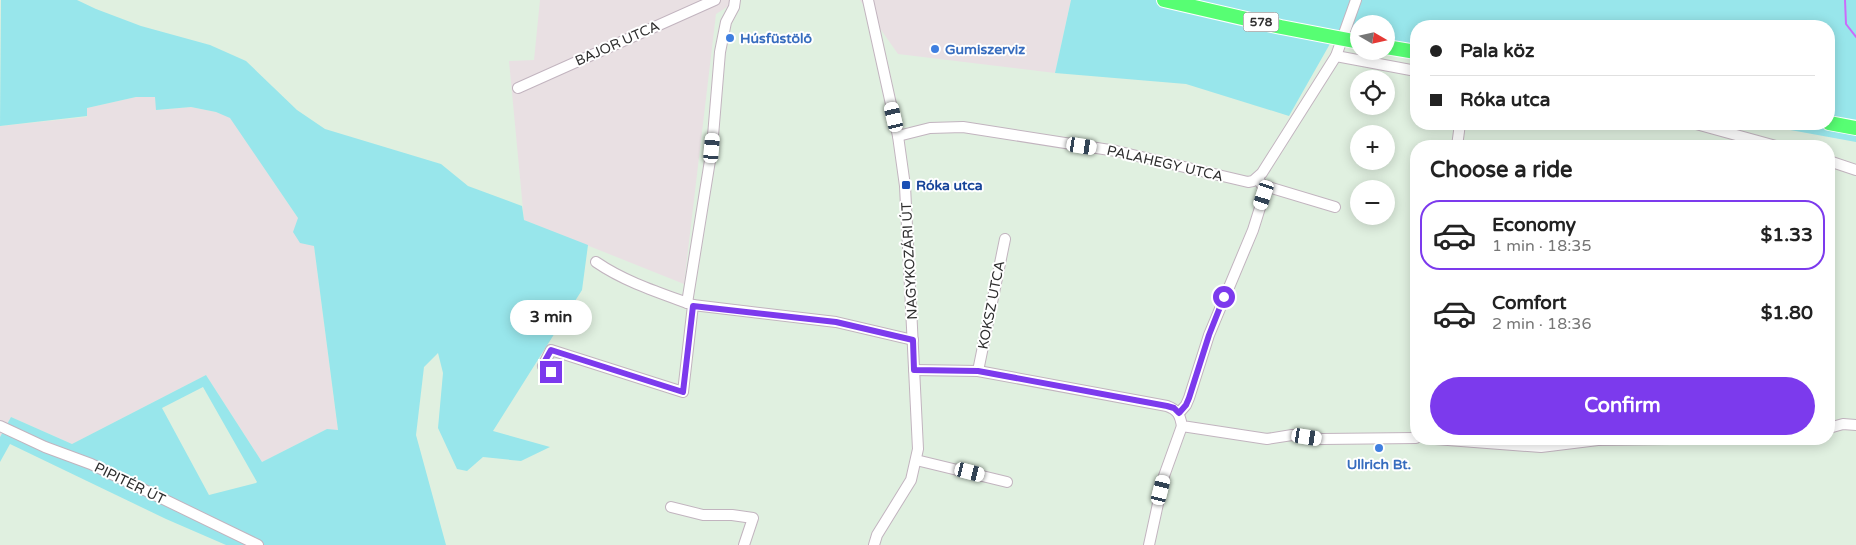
<!DOCTYPE html>
<meta charset="utf-8">
<style>
:root{--surface:#fff;--page:#f2f2f2;--text:#222;--muted:#767676;--line:#e0e0e0;--accent:#7c3aed}
body{margin:0;font-family:"Varela Round",sans-serif;background:var(--page);color:var(--text);height:100vh;display:flex;flex-direction:column;font-size:19px;white-space:nowrap}
*{box-sizing:border-box;margin:0}
p{font-size:16px;color:var(--muted)}
.icon{flex:none;width:28px;height:28px;fill:none;stroke:currentColor;stroke-width:2;stroke-linecap:round;stroke-linejoin:round}
.map{position:relative;flex:1;overflow:hidden}
.details{position:absolute;left:1410px;top:140px;width:425px;height:305px;display:flex;flex-direction:column;background:var(--surface);border-radius:20px;box-shadow:0 2px 12px #0003}
.details>*{flex:none}
.top-card{position:absolute;left:1410px;top:20px;width:425px;height:110px;border-radius:20px;box-shadow:0 2px 12px #0003;display:grid;align-content:center;height:110px;padding:0 20px;background:var(--surface)}
.needle{width:32px;rotate:99deg}
.fabs{position:absolute;left:1350px;top:15px;display:grid;gap:10px}
.fabs a{display:grid;place-items:center;width:45px;height:45px;border-radius:50%;background:var(--surface);box-shadow:0 2px 12px #0003;font-size:25px}
.end{position:absolute;width:22px;height:22px;margin:-11px;border:6px solid #7c3aed;background:#fff;box-shadow:0 0 0 2px #fff}
.from{border-radius:50%}
.bubble{position:absolute;height:35px;border-radius:18px;background:var(--surface);box-shadow:0 2px 12px #0003;font-size:16px;font-weight:700;line-height:35px;text-align:center}
.car{position:absolute;width:15px;height:30px;margin:-15px -8px;border-radius:6px;box-shadow:0 0 4px 1px #0007;background:linear-gradient(#fff 24%,#345 0 40%,#fff 0 76%,#345 0 86%,#fff 0)}
.top-card b{display:flex;align-items:center;gap:18px;height:48px;font-size:19px}
.top-card b+b{border-top:1px solid var(--line)}
.top-card i{width:12px;height:12px;background:var(--text)}
ul{padding:0;list-style:none}
li{display:flex;align-items:center;gap:15px;height:70px;margin:0 10px 8px;padding:0 10px;border:2px solid transparent;border-radius:20px}
li div{flex:1}
li b{display:block;font-size:19px}
li em{font-style:normal;font-weight:700}
li.active{border-color:var(--accent)}
li>.icon{width:45px;height:45px;stroke-width:1.5}
h2{padding:0 20px;font-size:22px;line-height:60px}
.action{display:flex;gap:10px;margin-top:auto;padding:10px 20px}
.action a{flex:1;height:58px;border-radius:30px;background:var(--accent);color:#fff;font-size:20px;font-weight:700;line-height:58px;text-align:center}
.map>svg:first-child{display:block}
.industrial{fill:#e9e0e3}
.green{fill:#98e6eb;fill-rule:evenodd}
.lines{fill:none;stroke-linecap:round;stroke-linejoin:round}
.stream{stroke:#cb6bfa;stroke-width:2}
.minor-casing{stroke:#c2b4bf;stroke-width:12}
.major-casing{stroke:#fff;stroke-width:16}
.minor{stroke:#fff;stroke-width:10}
.major{stroke:#57fe73;stroke-width:14}
.route{stroke:#7c3aed;stroke-width:6}
.shop-dot{fill:#3f7fe0;stroke:#fff;stroke-width:2}
.transit-dot{fill:#1a4fb4;stroke:#fff;stroke-width:2}
.labels{text-anchor:middle;stroke-width:4;stroke-linejoin:round;paint-order:stroke}
.shield{fill:#fff;stroke:#6d6d6d;stroke-width:1}
.shield-label{font-size:12px;font-weight:bold;fill:#2e2e2e}
.shop-label{font-size:14px;font-weight:bold;fill:#366cbe;stroke:#fff;text-anchor:start}
.street-label{font-size:14px;fill:#2e2e2e;stroke:#fff}
.transit-label{font-size:14px;font-weight:bold;fill:#164399;stroke:#fff;text-anchor:start}
</style>
<div class="map">
<svg width="1856" height="545" viewBox="0 0 1856 545">
<rect width="100%" height="100%" fill="#e0f0e0"/>
<!-- industrial -->
<g class="industrial">
<path d="M540,0H738L716,14L684,284L524,220L509,61L534,60Z"/>
<path d="M860,0H1071L1055,73L898,54Z"/>
<path d="M136,97H155L157,110L191,107L216,112L230,117L298,218L314,246L338,431L327,429L262,462L206,375L72,444L11,417L0,437V126L87,117V108Z"/>
</g>
<!-- green -->
<g class="green">
<path d="M1,0H77L96,9L141,26L210,45L246,61L297,110L325,129L441,164L468,186L522,206L524,220L588,245L582,290L493,431L550,447L521,461L483,457L467,471L457,469L438,428L443,373L438,353L424,367L416,435L446,545H226L166,519L10,444L0,462V437L11,417L72,444L206,375L262,462L327,429L338,430L314,246L300,243L293,232L298,218L230,118L216,112L191,107L156,110L155,97H136L87,108V116L0,126ZM203,387L257,482L256,483L209,495L162,408Z"/>
<path d="M1071,0H1856V142L1757,124H1829V26H1416V58L1380,51H1386V24H1359V47L1331,42L1289,116L1186,84L1055,73Z"/>
</g>
<g class="lines">
<!-- stream -->
<path class="stream" d="M1845,0L1846,24L1856,37"/>
<defs>
<g id="minor">
<path d="M868,0L898,136L905,186L918,449L911,480L877,535L874,545"/>
<path d="M1336,56L1416,71"/>
<path d="M518,88L715,0"/>
<path d="M1696,124L1776,146"/>
<path d="M898,136L930,128L963,127L1116,151L1248,182L1253,181L1262,173L1336,56L1356,0"/>
<path d="M1457,146L1460,124"/>
<path d="M1829,161L1856,170"/>
<path d="M1262,185L1335,207"/>
<path d="M687,303L712,148L720,52L726,22L734,7L735,0"/>
<path d="M693,305L836,322L913,340"/>
<path d="M914,370L978,371L1167,406C1178,410 1180,415 1182,426L1267,439L1292,435L1322,439L1416,438"/>
<path d="M978,371L1005,239"/>
<path d="M551,372L543,366L551,350L683,392L693,305C660,293 625,282 596,262"/>
<path d="M1179,413L1186,405L1189,398L1209,335L1253,230L1264,195V189L1258,178"/>
<path d="M0,426L45,447L91,464L258,545"/>
<path d="M1829,428L1843,424L1856,425"/>
<path d="M1435,439L1541,447L1598,440L1671,439"/>
<path d="M916,460L1007,482"/>
<path d="M671,507L703,515H732L753,518L744,545"/>
<path d="M1149,545L1164,476L1182,426"/>
</g>
<g id="major">
<path d="M1164,0L1281,27L1359,42"/>
<path d="M1386,47L1416,52"/>
<path d="M1829,123L1856,128"/>
</g>
</defs>
<!-- minor casing -->
<use href="#minor" class="minor-casing"/>
<!-- major casing -->
<use href="#major" class="major-casing"/>
<!-- minor -->
<use href="#minor" class="minor"/>
<!-- major -->
<use href="#major" class="major"/>
</g>
<g class="lines">
<!-- route -->
<path class="route" d="M551,372L542,366L551,350L683,392L693,306L836,322L913,340L914,370L978,371L1167,406L1174,408L1179,413L1186,405L1189,398L1209,335L1224,297"/>
</g>
<!-- markers -->
<g class="shop-dot">
<circle cx="730" cy="38" r="5"/>
<circle cx="935" cy="49" r="5"/>
<circle cx="1379" cy="448" r="5"/>
</g>
<rect class="transit-dot" x="901" y="180" width="10" height="10" rx="2.5"/>
<g class="labels">
<!-- shield labels -->
<rect class="shield" x="1243.5" y="12.5" width="35" height="19" rx="4"/>
<g class="shield-label">
<text x="1261" y="26">578</text>
</g>
<!-- shop labels -->
<g class="shop-label">
<text x="740" y="43">Húsfüstölő</text>
<text x="945" y="54">Gumiszerviz</text>
<text x="1379" y="469" text-anchor="middle">Ullrich Bt.</text>
</g>
<!-- street labels -->
<g class="street-label">
<text transform="translate(617 43) rotate(-24)" y="5">BAJOR UTCA</text>
<text transform="translate(1165 163) rotate(13)" y="5">PALAHEGY UTCA</text>
<text transform="translate(909 261) rotate(-93)" y="5">NAGYKOZÁRI ÚT</text>
<text transform="translate(991 305) rotate(-79)" y="5">KOKSZ UTCA</text>
<text transform="translate(130 483) rotate(26)" y="5">PIPITÉR ÚT</text>
</g>
<!-- transit labels -->
<g class="transit-label">
<text x="916" y="190">Róka utca</text>
</g>
</g>
</svg>
<div class="fabs">
<a><svg class="needle" viewBox="-14 -14 28 28"><path d="M0-13l5 13h-10z" fill="#e53935"/><path d="M0 13l5-13h-10z" fill="#767676"/></svg></a>
<a><svg class="icon" aria-label="locate" viewBox="0 0 24 24"><circle cx="12" cy="12" r="6"/><path d="M12 2v4M12 18v4M2 12h4M18 12h4"/></svg></a>
<a>+</a>
<a>−</a>
</div>
<i class="end from" style="left:1224px;top:297px"></i>
<i class="end" style="left:551px;top:372px"></i>
<div class="bubble" style="left:510px;top:300px;width:82px">3 min</div>
<i class="car" style="left:894px;top:117px;rotate:347deg"></i>
<i class="car" style="left:1082px;top:146px;rotate:99deg"></i>
<i class="car" style="left:712px;top:148px;rotate:5deg"></i>
<i class="car" style="left:1264px;top:195px;rotate:198deg"></i>
<i class="car" style="left:1307px;top:437px;rotate:99deg"></i>
<i class="car" style="left:970px;top:472px;rotate:104deg"></i>
<i class="car" style="left:1161px;top:490px;rotate:14deg"></i>
<div class="top-card">
<b><i class="from"></i>Pala köz</b>
<b><i></i>Róka utca</b>
</div>
<section class="details">
<h2>Choose a ride</h2>
<ul>
<li class="active"><svg class="icon" aria-label="car" viewBox="0 0 24 24"><path d="M5 17H2v-5l4-1 3-4h7l3 4 3 1v5h-3M9 17h6M6 11h13"/><circle cx="7" cy="17" r="2"/><circle cx="17" cy="17" r="2"/></svg><div><b>Economy</b><p>1 min · 18:35</p></div><em>$1.33</em></li>
<li><svg class="icon" aria-label="car" viewBox="0 0 24 24"><path d="M5 17H2v-5l4-1 3-4h7l3 4 3 1v5h-3M9 17h6M6 11h13"/><circle cx="7" cy="17" r="2"/><circle cx="17" cy="17" r="2"/></svg><div><b>Comfort</b><p>2 min · 18:36</p></div><em>$1.80</em></li>
</ul>
<div class="action"><a>Confirm</a></div>
</section>
</div>
